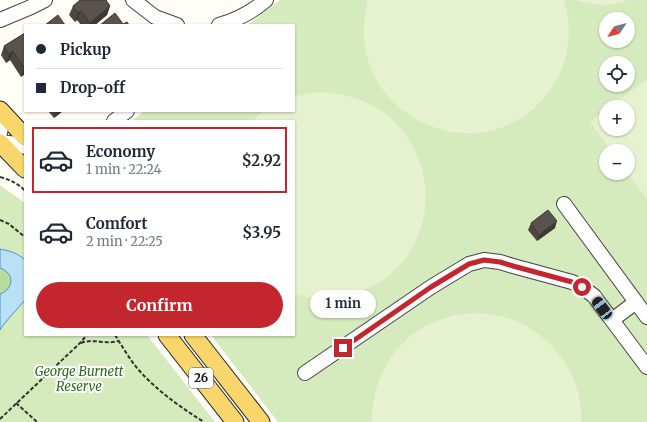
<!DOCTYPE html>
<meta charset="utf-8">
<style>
:root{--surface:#fff;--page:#f2f2f3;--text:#1f2937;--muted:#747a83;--line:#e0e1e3;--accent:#c4262e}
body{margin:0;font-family:Merriweather,serif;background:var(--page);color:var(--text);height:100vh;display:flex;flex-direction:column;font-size:15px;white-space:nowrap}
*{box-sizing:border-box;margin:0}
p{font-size:13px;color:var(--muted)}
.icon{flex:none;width:22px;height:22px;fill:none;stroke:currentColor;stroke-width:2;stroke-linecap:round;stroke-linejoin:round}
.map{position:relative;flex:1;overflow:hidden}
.panel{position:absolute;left:24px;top:120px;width:271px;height:216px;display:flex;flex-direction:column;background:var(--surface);border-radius:0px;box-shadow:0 1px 3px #0004}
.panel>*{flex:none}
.guide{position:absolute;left:24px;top:24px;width:271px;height:88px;border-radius:0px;box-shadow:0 1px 3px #0004;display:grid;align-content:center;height:88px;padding:0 12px;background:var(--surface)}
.needle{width:26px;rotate:234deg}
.buttons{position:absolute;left:599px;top:12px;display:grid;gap:8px}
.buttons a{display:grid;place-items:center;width:36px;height:36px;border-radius:50%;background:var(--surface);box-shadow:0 1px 3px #0004;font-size:20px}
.end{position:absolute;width:18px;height:18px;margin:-9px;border:5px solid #c4262e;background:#fff;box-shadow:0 0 0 2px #fff}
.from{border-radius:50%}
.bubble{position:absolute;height:28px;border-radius:14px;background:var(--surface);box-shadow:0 1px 3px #0004;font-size:13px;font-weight:700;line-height:28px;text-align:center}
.car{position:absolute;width:12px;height:24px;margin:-12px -6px;border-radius:5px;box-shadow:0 0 3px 1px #0007;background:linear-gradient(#222 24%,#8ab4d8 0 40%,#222 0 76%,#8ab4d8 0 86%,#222 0)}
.guide b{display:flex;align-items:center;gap:14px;height:38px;font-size:15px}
.guide b+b{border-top:1px solid var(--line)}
.guide i{width:10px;height:10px;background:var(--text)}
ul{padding:7px 0 0;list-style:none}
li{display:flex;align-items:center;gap:12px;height:66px;margin:0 8px 6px;padding:0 4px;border:2px solid transparent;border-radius:0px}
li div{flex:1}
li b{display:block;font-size:15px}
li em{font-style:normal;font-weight:700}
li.current{border-color:var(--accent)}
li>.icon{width:36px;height:36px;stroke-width:1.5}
.primary-button{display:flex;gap:8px;margin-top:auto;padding:8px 12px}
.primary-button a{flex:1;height:46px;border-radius:24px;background:var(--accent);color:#fff;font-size:16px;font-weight:700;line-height:46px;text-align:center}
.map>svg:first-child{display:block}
.green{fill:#d5ebbd;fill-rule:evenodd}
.forest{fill:#b9dc9c}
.pitch{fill:#e6f2cf}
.water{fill:#b9e0f7;stroke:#3f96cf}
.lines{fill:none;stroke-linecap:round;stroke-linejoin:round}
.minor-casing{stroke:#444;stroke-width:16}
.major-casing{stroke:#222;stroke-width:19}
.path{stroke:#333;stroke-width:2;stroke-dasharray:4 2;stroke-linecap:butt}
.minor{stroke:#fff;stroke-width:14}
.major{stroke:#f9d66b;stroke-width:17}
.wall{fill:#4d4742}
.shaded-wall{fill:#3f3936}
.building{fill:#5a524d;stroke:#3f3936}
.route{stroke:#c4262e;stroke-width:5}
.labels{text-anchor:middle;stroke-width:4;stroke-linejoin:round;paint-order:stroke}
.shield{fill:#fff;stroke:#585858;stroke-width:1}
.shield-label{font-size:12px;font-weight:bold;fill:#111}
.park-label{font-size:13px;font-style:italic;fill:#2f6b1f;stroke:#fff}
</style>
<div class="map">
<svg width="647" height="422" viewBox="0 0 647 422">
<rect width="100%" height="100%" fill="#fffdf5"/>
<!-- green -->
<g class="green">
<path d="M280,0H647V422H278L211,335H294V121H132L144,111H294V25H247ZM606,19H628V41H606ZM606,63H628V85H606ZM606,107H628V129H606ZM606,151H628V173H606Z"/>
<path d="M0,185L25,203V335H147L215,422H0Z"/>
</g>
<!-- forest -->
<path class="forest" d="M0,268C15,273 14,289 0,294Z"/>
<!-- pitch -->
<g class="pitch">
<path d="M368,0H564C572,26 570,55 557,79C497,186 336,121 368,0Z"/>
<path d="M577,0H629C611,6 595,7 577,0Z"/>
<path d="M647,79V199L627,173L628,151H611L590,122L606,110V129H628V107H610Z"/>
<path d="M323,92C347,94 369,100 388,116C442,161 438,248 376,284C350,299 322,301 294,294V121H252L264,111H294V97L310,93Z"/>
<path d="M474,313C488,314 503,316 516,321C555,338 584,379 581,422H372C372,374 399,331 446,318C455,315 464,314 474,313Z"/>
</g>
<!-- water -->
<path class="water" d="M0,249C10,251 18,253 25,260V300L4,324L0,330V294C14,289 15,273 0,268Z"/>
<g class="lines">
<defs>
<g id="minor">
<path d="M133,0L155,17L177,25"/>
<path d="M0,20L31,7L45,0"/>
<path d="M219,25C237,20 252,12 266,0"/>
<path d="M114,121L127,111"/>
<path d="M0,123L1,128L0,133"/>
<path d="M0,142L17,144L25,147"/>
<path d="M564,204L647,317"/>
<path d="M612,320L636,302"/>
<path d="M305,373L431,287L469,264L484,260L500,262L513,266L572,282L582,287L594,296L647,367"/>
</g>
<g id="major">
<path d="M0,110L25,137"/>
<path d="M0,143L25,169"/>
<path d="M167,335L235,422"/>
<path d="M193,335L261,422"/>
</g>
</defs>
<!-- minor casing -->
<use href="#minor" class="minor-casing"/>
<!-- major casing -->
<use href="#major" class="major-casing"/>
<!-- path -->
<g class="path">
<path d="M0,177C10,180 18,183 25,191"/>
<path d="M0,220L9,224L25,237"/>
<path d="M115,335C122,346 129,358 137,368C156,390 180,407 204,422"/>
<path d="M81,343C93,338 106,345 118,341"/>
<path d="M16,403L37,422"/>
<path d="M0,419L80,343L87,335"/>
</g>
<!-- minor -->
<use href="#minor" class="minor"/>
<!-- major -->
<use href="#major" class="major"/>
</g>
<!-- wall -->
<g class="wall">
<path d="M73,6H110L107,15L95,25H81L77,20L75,22L69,15Z"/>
<path d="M25,33V74L21,77L10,60L6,63L1,55L4,46Z"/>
<path d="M48,111H63L54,118Z"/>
<path d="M531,223L555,228L537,241L528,230Z"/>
</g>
<!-- shaded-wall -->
<g class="shaded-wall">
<path d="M110,6L107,15L95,25H89L90,23Z"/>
<path d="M81,11L77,20L75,22L78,13Z"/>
<path d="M13,51L10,60L6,63L9,54Z"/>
<path d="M25,67V74L21,77L24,68Z"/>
<path d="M57,111H63L54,118Z"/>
<path d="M557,221L555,228L537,241L539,235Z"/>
</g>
<!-- building -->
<g class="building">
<path d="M80,0H106L110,6L90,23L81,11L78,13L73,6Z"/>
<path d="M115,13L123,24L127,22L129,25H100Z"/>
<path d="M58,15L65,25H45Z"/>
<path d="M25,33V67L24,68L13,51L9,54L4,46Z"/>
<path d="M548,210L557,221L539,235L531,223Z"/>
</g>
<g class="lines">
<!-- route -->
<path class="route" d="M343,348L431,287L469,264L484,260L500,262L513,266L572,282L582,287"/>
</g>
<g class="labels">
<!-- shield labels -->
<rect class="shield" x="189" y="368" width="24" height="20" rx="3"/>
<g class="shield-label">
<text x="201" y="382">26</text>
</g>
<!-- park labels -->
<g class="park-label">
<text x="79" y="376">George Burnett<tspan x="79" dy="15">Reserve</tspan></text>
</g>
</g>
</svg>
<div class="buttons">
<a><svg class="needle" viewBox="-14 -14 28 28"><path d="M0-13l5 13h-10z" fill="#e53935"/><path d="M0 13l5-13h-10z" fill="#747a83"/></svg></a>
<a><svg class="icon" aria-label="locate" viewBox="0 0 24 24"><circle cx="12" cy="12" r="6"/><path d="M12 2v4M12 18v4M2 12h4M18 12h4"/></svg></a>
<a>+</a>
<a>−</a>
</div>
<i class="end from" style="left:582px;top:287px"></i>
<i class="end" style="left:343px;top:348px"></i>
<div class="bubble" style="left:310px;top:290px;width:66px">1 min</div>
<i class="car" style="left:602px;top:308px;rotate:323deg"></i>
<div class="guide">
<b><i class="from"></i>Pickup</b>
<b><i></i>Drop-off</b>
</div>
<section class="panel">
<ul>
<li class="current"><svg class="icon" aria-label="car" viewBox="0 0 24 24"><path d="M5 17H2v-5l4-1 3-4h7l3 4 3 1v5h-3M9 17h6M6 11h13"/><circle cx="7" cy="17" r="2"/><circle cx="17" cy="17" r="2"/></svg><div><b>Economy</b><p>1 min · 22:24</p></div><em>$2.92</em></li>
<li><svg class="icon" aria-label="car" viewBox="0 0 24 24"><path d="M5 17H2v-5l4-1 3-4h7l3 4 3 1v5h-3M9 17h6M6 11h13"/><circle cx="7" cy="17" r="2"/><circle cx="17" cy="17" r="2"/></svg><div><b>Comfort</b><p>2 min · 22:25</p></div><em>$3.95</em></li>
</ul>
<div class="primary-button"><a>Confirm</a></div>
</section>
</div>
